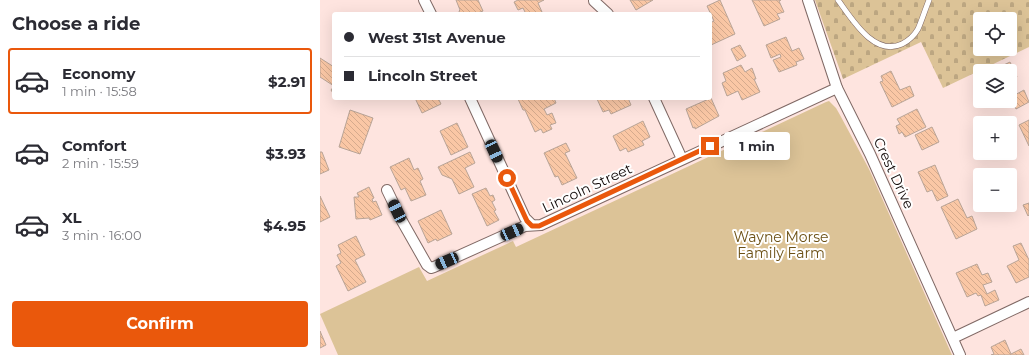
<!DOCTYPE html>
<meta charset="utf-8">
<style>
:root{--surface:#fff;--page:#f2f2f3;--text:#2b2b33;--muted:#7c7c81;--line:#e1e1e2;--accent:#ea580c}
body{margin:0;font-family:Montserrat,sans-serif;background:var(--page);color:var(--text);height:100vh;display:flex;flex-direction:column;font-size:15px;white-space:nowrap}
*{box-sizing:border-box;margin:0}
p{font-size:13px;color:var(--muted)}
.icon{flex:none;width:22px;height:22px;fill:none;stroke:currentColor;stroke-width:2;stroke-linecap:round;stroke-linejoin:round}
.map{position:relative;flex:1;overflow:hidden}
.side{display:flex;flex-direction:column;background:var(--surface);width:320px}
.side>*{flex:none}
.hud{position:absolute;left:12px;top:12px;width:380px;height:88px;border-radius:4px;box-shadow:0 4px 16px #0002;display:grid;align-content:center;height:88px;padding:0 12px;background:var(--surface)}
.fabs{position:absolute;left:653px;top:12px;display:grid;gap:8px}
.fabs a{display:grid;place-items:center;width:44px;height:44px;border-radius:4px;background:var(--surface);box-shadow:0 4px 16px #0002;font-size:20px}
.end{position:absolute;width:18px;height:18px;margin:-9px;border:5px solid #ea580c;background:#fff;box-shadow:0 0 0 2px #fff}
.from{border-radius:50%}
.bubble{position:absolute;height:28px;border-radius:4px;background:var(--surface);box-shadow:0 4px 16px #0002;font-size:13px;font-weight:700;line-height:28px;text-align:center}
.car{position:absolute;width:12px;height:24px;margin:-12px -6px;border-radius:5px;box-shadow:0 0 3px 1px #0007;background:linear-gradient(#222 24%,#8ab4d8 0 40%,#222 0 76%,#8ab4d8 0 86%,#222 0)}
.hud b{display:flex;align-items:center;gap:14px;height:38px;font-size:15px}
.hud b+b{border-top:1px solid var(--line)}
.hud i{width:10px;height:10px;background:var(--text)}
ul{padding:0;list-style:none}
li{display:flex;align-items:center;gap:12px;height:66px;margin:0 8px 6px;padding:0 4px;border:2px solid transparent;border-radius:4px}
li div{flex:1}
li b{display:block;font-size:15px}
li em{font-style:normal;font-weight:700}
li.active{border-color:var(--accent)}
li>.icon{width:36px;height:36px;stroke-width:1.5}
h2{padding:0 12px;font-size:18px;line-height:48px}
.action{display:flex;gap:8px;margin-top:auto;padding:8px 12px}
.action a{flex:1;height:46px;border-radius:4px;background:var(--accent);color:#fff;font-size:16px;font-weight:700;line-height:46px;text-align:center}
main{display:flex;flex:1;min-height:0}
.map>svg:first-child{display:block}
.cemetery{fill:url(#cemetery-stones);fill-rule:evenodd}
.park{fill:#dcc397}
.building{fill:url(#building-back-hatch);stroke:#b8a497}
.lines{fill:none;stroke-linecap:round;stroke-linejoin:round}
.lane-casing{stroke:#806965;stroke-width:6}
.street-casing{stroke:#806965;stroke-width:12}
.lane{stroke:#fff;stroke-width:5}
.street{stroke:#fff;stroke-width:10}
.route{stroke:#ea580c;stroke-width:5}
.labels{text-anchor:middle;stroke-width:4;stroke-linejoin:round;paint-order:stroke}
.street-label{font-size:14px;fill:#120a09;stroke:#fff}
.park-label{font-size:14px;fill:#6c5014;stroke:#fff}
</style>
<main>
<section class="side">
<h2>Choose a ride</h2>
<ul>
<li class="active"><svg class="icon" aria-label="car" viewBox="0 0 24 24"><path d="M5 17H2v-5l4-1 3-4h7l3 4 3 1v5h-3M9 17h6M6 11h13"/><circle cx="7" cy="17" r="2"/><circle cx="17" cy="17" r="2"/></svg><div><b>Economy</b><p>1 min · 15:58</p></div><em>$2.91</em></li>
<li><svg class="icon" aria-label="car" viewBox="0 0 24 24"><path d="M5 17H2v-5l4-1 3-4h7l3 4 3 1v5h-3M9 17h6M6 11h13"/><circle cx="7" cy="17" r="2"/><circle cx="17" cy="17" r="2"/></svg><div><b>Comfort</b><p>2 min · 15:59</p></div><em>$3.93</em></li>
<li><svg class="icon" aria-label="car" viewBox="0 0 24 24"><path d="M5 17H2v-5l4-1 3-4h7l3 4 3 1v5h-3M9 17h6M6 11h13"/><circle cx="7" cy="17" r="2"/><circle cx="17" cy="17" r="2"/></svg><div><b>XL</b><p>3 min · 16:00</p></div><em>$4.95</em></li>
</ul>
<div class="action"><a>Confirm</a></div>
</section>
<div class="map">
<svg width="709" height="355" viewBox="0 0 709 355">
<defs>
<pattern id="cemetery-stones" width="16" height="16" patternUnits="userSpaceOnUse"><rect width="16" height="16" fill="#dcc397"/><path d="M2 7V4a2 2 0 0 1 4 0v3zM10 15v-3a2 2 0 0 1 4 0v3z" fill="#bca681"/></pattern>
<pattern id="building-back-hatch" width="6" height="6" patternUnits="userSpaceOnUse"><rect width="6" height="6" fill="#fac7a5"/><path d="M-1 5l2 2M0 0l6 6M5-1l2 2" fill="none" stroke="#d5aa8d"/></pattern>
</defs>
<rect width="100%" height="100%" fill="#fee4df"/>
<!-- cemetery -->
<path class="cemetery" d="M495,0H709V47L623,88L601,42L523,79ZM660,19H690V49H660Z"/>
<!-- park -->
<path class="park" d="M509,101L516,108L520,115L549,169L632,355H18L0,314L99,267L107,281L193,241L196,247L506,102Z"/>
<!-- building -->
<g class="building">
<path d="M136,0H158L163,11L155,14H140L139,11L140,10Z"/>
<path d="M198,0H224L218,3L222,12L218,14H206L203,8L198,10L194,2Z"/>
<path d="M310,0H333L316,10Z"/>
<path d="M400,0L415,34L391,45L390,23L394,21L387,6Z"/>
<path d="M432,0H461L459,1L464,12L457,14L460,19L444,26Z"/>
<path d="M466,37L472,51L479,48L484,59L476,62L477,65L459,72L453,60L461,57L460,54L451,58L446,45Z"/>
<path d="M420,45L426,56L417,61L411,49Z"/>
<path d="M0,58L14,67V93H13L11,90L14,86L0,77Z"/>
<path d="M690,62L697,77L690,81V71H671Z"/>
<path d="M421,65L425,72L432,68L436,79H434L440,92L422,100L418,91L407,96L402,83L406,81L403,73Z"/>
<path d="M571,71L580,90L590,86L594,96L572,107L560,82L563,81L561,76Z"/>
<path d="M704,90L709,102L696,109L691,99H690V91L693,96Z"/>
<path d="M95,98H118L121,104L102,113Z"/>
<path d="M201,98H234L236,103L224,109L227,115L232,113L236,123L230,125L232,129L223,133L221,129L215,132L205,110H203L198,99Z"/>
<path d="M279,98H308L311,105L291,114L289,110L283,112L277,99Z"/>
<path d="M391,98L399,116L375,129V127L373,128L366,109Z"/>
<path d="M597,109L606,127L585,137L582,132L579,134L576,126L580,124L577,119Z"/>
<path d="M30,110L53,118L40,154L19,147Z"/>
<path d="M709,120V146L699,125Z"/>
<path d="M323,121L330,137L322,141L324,145L308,152L306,148L300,151L293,136Z"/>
<path d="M137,123L148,147L131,155L120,131Z"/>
<path d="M612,127L619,142L602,150L595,135Z"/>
<path d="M246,143L250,151L245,153L257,178L242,185L238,176L235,177L224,153Z"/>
<path d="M0,152H2L9,170L0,174Z"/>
<path d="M150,152L155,163L145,168L154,187L139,194L132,179L122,175L118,167Z"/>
<path d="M89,158L94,170L98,168L103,179L100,181L106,195L91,201L85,188L81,190L70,167Z"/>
<path d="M615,165L628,196L617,201L612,190L607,192L598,172Z"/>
<path d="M49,187L54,198L52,199L53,202L56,201L62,215L50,220L49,218L36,219L34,197H39L37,193Z"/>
<path d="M166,188L170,196L173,195L175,200L172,202L176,210L174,211L179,220L167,226L152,194Z"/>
<path d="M0,196L10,217L0,222Z"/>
<path d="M638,199L647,218L652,216L657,229L636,239L621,207Z"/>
<path d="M709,203V215L708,216L703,205Z"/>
<path d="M121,210L132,234L117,241L116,239L108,243L98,221Z"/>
<path d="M36,236L45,255L35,260L46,282L28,291L16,266L21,263L17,255L21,253L18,245Z"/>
<path d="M701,243L709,260V277L696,283L687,266L699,260L693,246Z"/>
<path d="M657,264L662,275L668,273L672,282L663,285L667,294L675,290L679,300L665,306L661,295L658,296L656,293L647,297L636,273Z"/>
<path d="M0,331L6,345L0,348Z"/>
<path d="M685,340L691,354L701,349L704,355H671L674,354L671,347Z"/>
</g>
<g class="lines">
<defs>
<path id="lane" d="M518,0C532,19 554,57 582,44C588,41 594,36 598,29C602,20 605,10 609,0"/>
<g id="street">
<path d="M104,0L111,14"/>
<path d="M488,0L517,88L550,154L640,355"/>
<path d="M274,1L288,14"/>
<path d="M150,98L205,218L212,225"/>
<path d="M334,98L362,159"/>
<path d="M67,190L82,221L107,265L111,268L114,267L205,226L221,225L517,88"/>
<path d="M633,338L709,302"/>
</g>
</defs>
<!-- lane casing -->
<use href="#lane" class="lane-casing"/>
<!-- street casing -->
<use href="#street" class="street-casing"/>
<!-- lane -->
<use href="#lane" class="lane"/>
<!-- street -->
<use href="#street" class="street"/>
</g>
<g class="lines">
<!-- route -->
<path class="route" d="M187,178L207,221L212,226H219L390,146"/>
</g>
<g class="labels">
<!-- street labels -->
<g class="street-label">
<text transform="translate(574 173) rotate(65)" y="5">Crest Drive</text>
<text transform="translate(267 188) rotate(-25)" y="5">Lincoln Street</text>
</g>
<!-- park labels -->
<g class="park-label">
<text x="461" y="242">Wayne Morse<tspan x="461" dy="16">Family Farm</tspan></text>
</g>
</g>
</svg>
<div class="fabs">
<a><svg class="icon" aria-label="locate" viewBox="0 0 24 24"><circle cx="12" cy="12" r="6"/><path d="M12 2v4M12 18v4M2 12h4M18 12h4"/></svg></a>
<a><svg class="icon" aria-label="layers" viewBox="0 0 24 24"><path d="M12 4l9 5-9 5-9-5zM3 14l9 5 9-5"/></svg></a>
<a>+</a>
<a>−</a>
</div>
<i class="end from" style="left:187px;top:178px"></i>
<i class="end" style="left:390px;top:146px"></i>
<div class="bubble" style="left:404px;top:132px;width:66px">1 min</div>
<i class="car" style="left:174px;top:151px;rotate:155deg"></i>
<i class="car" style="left:77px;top:211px;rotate:334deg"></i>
<i class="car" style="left:192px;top:232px;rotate:66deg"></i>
<i class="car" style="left:127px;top:261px;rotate:246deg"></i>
<div class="hud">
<b><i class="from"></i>West 31st Avenue</b>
<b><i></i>Lincoln Street</b>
</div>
</div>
</main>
